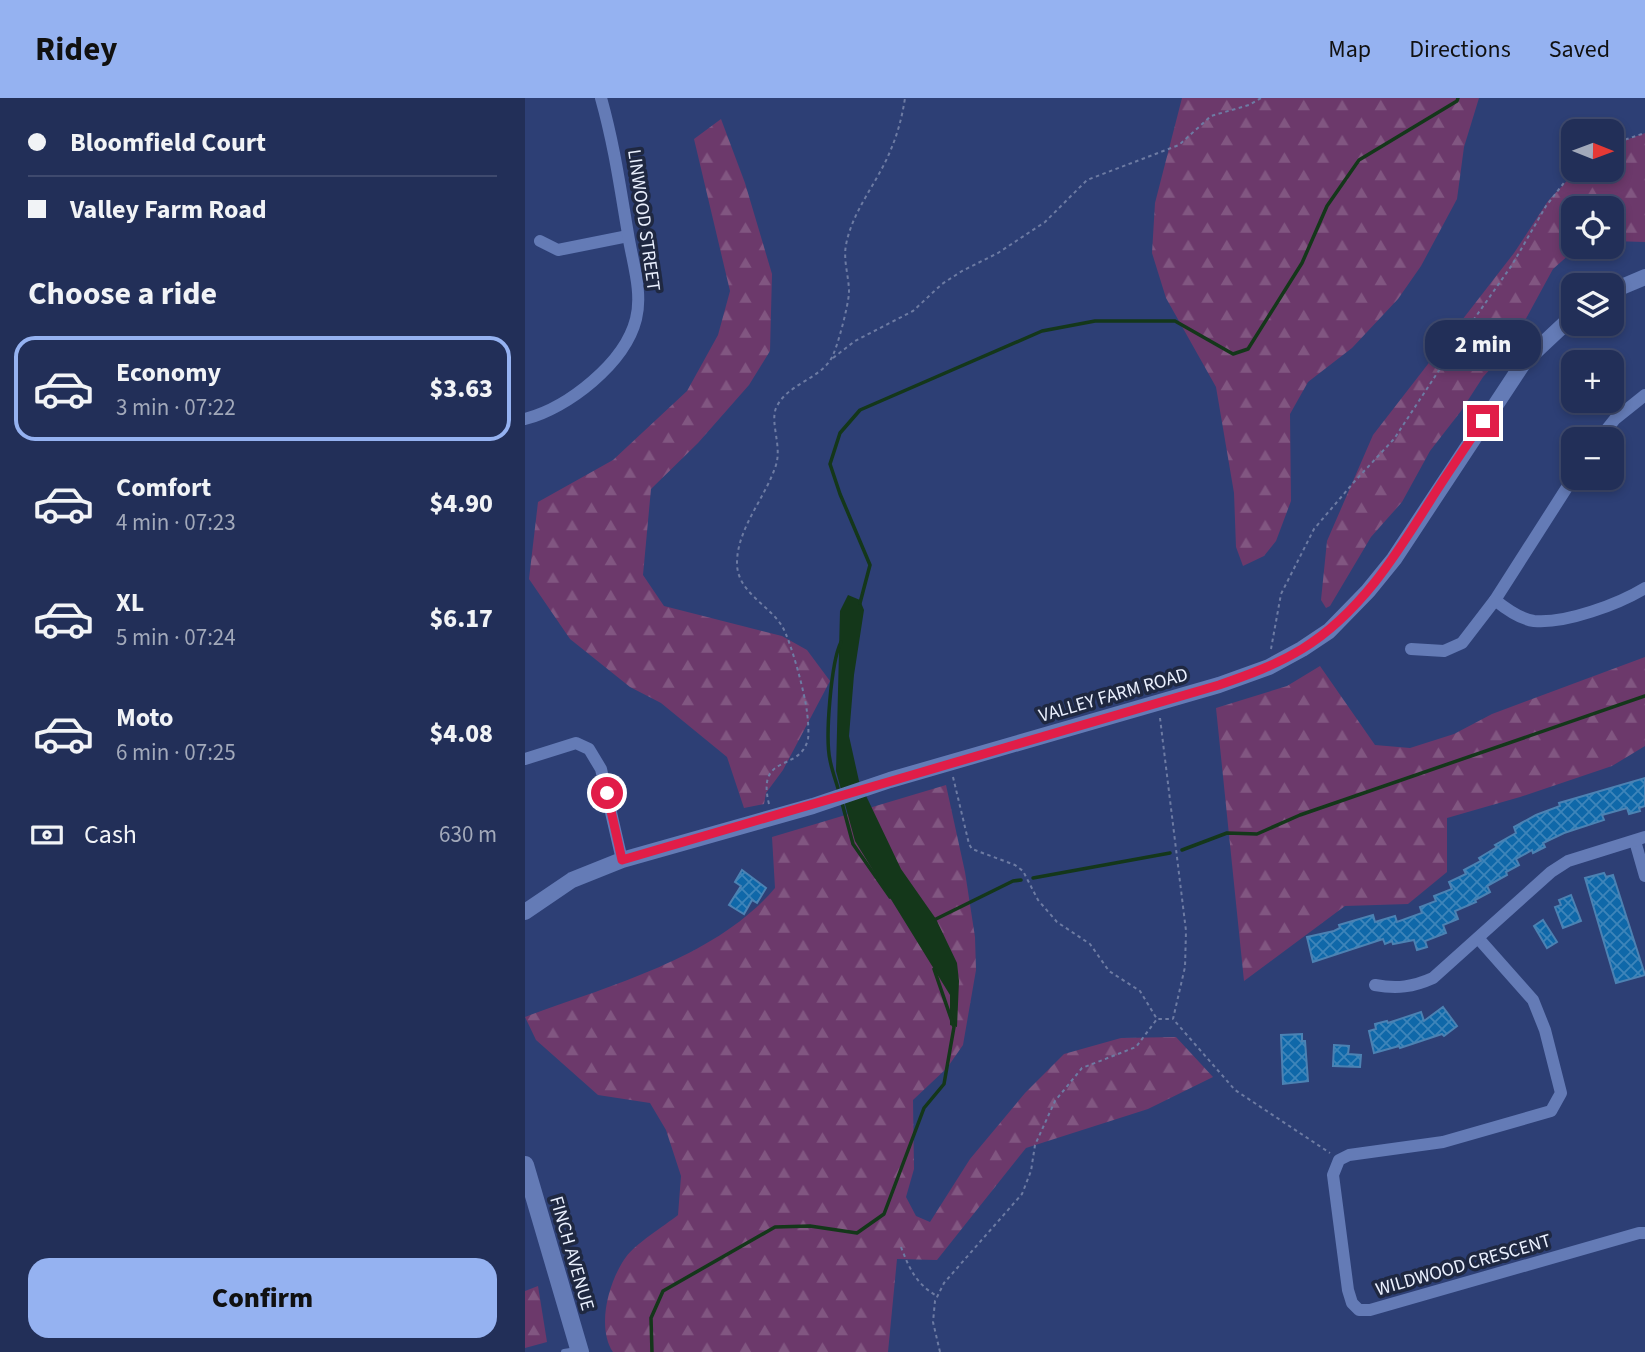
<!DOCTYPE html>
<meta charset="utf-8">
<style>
:root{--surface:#222f58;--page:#2a375e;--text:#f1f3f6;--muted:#a2a9ba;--line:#3f4a6e;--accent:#95b2f1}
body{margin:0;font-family:"Source Sans 3",sans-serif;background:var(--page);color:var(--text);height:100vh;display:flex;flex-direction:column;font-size:26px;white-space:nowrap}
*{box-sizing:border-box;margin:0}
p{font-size:23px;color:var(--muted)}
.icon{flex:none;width:38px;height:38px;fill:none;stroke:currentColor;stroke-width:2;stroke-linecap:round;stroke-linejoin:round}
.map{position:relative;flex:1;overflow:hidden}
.drawer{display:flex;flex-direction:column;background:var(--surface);width:525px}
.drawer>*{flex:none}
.hud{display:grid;align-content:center;height:154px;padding:0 28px;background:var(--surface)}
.needle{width:46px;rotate:91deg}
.controls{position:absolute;left:1036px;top:21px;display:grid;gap:14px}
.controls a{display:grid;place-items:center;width:63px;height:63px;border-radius:14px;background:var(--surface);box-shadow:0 4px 10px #0003,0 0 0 2px var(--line);font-size:35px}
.end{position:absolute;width:32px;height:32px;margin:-16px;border:9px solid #e11d48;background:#fff;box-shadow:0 0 0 4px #fff}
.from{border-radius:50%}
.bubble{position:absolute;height:49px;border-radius:21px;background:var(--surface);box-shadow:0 4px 10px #0003,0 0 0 2px var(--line);font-size:23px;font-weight:800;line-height:49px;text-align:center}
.hud b{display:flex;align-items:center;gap:24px;height:66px;font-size:26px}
.hud b+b{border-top:2px solid var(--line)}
.hud i{width:18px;height:18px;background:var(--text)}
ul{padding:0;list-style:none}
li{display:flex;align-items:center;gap:21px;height:105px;margin:0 14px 10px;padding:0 14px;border:4px solid transparent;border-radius:21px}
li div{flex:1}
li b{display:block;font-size:26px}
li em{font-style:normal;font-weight:800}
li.on{border-color:var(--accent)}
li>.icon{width:63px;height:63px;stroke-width:1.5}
h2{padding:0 28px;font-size:32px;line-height:84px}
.pay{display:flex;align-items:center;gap:18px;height:77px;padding:0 28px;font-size:26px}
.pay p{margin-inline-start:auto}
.action{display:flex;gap:14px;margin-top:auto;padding:14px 28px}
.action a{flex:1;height:80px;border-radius:21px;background:var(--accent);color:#111;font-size:28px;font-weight:800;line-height:80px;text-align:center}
header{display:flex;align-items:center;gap:42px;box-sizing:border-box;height:98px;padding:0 35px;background:var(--accent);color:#111}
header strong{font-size:33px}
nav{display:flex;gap:38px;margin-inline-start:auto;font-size:24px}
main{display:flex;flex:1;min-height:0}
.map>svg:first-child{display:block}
.forest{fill:url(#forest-firs)}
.water{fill:#14371a}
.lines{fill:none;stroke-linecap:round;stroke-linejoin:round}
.stream{stroke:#14371a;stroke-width:3.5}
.building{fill:url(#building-cross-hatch);stroke:#4c82b3;stroke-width:2}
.path{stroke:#6d7ba3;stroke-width:2;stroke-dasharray:3.5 3.5;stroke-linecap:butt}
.service{stroke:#647bb6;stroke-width:6}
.minor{stroke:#647bb6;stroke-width:12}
.tertiary{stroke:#647bb6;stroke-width:16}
.secondary{stroke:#647bb6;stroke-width:18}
.route{stroke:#e11d48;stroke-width:9}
.labels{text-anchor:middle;stroke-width:7;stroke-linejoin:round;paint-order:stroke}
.street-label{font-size:19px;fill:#ebf1ff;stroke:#1f2841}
</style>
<header>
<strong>Ridey</strong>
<nav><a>Map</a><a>Directions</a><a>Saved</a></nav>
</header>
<main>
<section class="drawer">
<div class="hud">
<b><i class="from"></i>Bloomfield Court</b>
<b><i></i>Valley Farm Road</b>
</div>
<h2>Choose a ride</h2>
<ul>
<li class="on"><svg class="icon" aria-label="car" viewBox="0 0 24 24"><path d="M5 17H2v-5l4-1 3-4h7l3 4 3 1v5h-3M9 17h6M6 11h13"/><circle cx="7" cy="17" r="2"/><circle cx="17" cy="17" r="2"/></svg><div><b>Economy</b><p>3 min · 07:22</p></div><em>$3.63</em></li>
<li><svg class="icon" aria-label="car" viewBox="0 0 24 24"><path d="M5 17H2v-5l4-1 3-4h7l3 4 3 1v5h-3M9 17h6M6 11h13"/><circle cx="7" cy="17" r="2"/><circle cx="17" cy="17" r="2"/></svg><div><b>Comfort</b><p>4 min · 07:23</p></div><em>$4.90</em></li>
<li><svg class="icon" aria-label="car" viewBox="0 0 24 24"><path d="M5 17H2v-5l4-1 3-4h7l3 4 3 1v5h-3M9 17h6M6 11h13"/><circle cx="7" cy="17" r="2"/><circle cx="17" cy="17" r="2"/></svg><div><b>XL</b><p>5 min · 07:24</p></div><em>$6.17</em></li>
<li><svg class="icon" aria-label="car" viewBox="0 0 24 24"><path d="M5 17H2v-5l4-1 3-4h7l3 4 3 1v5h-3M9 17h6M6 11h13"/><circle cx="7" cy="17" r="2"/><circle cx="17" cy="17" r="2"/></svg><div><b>Moto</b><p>6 min · 07:25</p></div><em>$4.08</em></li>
</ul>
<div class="pay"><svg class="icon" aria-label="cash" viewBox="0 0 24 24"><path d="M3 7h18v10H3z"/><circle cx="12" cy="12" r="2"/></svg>Cash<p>630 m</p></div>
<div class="action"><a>Confirm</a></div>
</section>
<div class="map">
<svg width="1120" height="1254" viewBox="0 0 1120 1254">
<defs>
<pattern id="forest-firs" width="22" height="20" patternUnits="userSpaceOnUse" patternTransform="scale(1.75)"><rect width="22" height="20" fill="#6c396b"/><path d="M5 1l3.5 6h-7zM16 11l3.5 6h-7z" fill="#815681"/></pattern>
<pattern id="building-cross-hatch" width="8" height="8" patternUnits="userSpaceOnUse" patternTransform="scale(1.75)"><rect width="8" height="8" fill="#0f68a9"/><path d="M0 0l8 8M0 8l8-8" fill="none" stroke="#3e85ba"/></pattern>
</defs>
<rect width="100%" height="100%" fill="#2d3f75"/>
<!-- forest -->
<g class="forest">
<path d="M657,0H954L939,49L932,101L896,168L873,201L827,250L783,284L765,316L766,403L751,443L739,458L718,468L711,449L709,395L691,289L641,200L627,155L630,105Z"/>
<path d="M196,21L220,85L247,176L245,253L224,287L173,345L126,391L118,477L139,508L257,538L282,552L305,583L258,672L241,695L239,706L219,710L202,659L136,605L105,589L45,541L4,481L13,404L88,362L162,293L193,237L205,193L169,41Z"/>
<path d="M1120,35V144L1087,143V110H1048V149H1067L1046,155L1028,171L986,248L958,279L936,313L905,353L877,404L846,439L805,508L801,510L796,502L802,443L848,337L989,155L1023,103L1052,72H1087V47Z"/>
<path d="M1120,559V648L1087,668L995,699L922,720V774L883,806L820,808L719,883L691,610L762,588L795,568L850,647L885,650L929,636L967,616Z"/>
<path d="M421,687L440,774L450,839L451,872L438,947L422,970L388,1002L389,1071L381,1099L391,1118L405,1124L445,1061L500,995L539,956L596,940L651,939L688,979L623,1011L501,1050L412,1162L372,1161L363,1254H88C71,1229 84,1182 101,1159C110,1146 139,1128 153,1117L156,1078L141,1032L125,1005L73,997L11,942L0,919C83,888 191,860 250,790L247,739Z"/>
<path d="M13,1188L22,1244L0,1250V1193Z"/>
</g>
<!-- water -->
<path class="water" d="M323,497L335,502L339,512L329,577L324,638L334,683L376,771L411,821L432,865L434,883L432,929L425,927V897L330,743L311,673L315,513Z"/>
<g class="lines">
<!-- stream -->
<g class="stream">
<path d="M335,505L345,467L315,396L305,366L315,335L335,312L517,233L570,223H650L708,256L723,251L777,165L802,108L834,62L932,3L933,0"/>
<path d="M314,694C311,683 307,673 305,662C300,640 306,564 316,544"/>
<path d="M317,705L328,746L365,799"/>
<path d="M657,752L702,735L732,736L775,717L1120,598"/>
<path d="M508,780L645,755"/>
<path d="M411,821L488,783L496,782"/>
<path d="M127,1254L126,1220L138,1193L250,1129L285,1128L332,1135L359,1116L399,1010L419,986L429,929L409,871"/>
</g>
</g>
<!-- building -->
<g class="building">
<path d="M1120,680V708L1114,710L1115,713L1104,716L1102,710L1077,717L1079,722L1039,735L1018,745L1020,749L1008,755L1007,752L991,761L994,767L981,774L982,777L962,788L965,794L950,802L951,804L930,813L933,821L918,827L921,835L900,843L902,849L892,852L889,842L868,846L867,843L860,846L858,841L788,864L782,839L809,833L815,830L814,827L848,817L850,824L870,818L872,824L897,815L895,809L911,803L909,798L927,791L924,784L941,776L939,772L956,763L954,760L972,749L970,747L991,735L989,729L1011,717L1035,708L1034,705Z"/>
<path d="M217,772L241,790L232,805L227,802L219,816L204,807L216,788L210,784Z"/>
<path d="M1079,775L1081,779L1088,777L1120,877L1091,885L1060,780Z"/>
<path d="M1046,797L1056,823L1038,830L1030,809L1036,807L1034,802Z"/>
<path d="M1018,822L1032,844L1022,850L1009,828Z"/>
<path d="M918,909L932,928L919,938L917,936L875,950L874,948L849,955L844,933L851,931L850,926L862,923L863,925L896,914L899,923Z"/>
<path d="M777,936V943H780L783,983L758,986L756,937Z"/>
<path d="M809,947L824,948L823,956L836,957L835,969L808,968Z"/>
</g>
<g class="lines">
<!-- path -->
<g class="path">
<path d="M1087,46L1120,35"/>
<path d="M308,260L330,243L388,213L417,186L437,173L473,155L520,124L562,82L654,47L686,18L724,7L736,0"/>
<path d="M746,551L756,496L789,431L829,384L869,341L926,254L987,167L1021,108L1049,72"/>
<path d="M635,620L661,833L660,869L648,921L710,992L805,1055"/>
<path d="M428,679L444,746L447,751L490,767L498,773L513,802L532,824L565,846L584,873L615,893L632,921H647"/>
<path d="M244,706C231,654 275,675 283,641C284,634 283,622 282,614C280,596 266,543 257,528C243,506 212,494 212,465C212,430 241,399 251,367C257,348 245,325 251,310C262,286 293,282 306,261C312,252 324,205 324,194C324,179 318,162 321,147C327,114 351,86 364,56C372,38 377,20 380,0"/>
<path d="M376,1149C384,1170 391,1186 412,1198"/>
<path d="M415,1254L408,1224L410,1203L419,1185L497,1096L506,1073L510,1047L530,1003L557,970L611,949L632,921"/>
</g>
<!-- service -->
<path class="service" d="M39,1254L52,1252"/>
<!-- minor -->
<g class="minor">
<path d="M15,143L33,152L103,138"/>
<path d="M0,321C43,310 100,265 111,221C118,194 107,163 103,136C95,89 89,46 76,0"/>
<path d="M1074,341L1090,321L1120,297"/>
<path d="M970,502C981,511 995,521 1009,523C1040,526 1094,506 1120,490"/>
<path d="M886,551L919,553L937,545L970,502L1048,380"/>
<path d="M0,661L51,645L64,651L76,671L97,762"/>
<path d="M1110,743L1120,778"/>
<path d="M953,840L1008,902L1020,932L1036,995L1026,1013L918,1044L824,1057L814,1062L808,1077L823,1192L827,1205L834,1212H845L1114,1135H1120"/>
<path d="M850,887C872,891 888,889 908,880L1026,774L1043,763L1120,739"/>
</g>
<!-- tertiary -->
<g class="tertiary">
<path d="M1087,193L1120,179"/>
<path d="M0,814L47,782L97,762L288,708L365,682L694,587L744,569L777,551L804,533L843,493L869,461L999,264L1048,218"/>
</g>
<!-- secondary -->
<path class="secondary" d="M0,1067L55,1254"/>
</g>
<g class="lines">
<!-- route -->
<path class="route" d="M82,695L97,762C296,704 495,645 694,587C723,577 751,567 777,551C834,516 870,459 905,403C922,376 940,350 958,323"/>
</g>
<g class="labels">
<!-- street labels -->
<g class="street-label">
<text transform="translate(120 122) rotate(82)" y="7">LINWOOD STREET</text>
<text transform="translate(588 596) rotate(-16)" y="7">VALLEY FARM ROAD</text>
<text transform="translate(48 1155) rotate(74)" y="7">FINCH AVENUE</text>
<text transform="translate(938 1166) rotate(-16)" y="7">WILDWOOD CRESCENT</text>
</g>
</g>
</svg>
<div class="controls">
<a><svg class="needle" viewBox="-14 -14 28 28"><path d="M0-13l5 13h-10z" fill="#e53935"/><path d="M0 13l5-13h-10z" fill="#a2a9ba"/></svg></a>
<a><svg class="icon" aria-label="locate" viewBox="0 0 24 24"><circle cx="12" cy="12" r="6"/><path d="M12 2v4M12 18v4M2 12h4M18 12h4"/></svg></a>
<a><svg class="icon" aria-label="layers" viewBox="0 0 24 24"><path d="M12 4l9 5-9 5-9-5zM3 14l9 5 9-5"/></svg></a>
<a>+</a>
<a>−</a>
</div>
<i class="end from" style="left:82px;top:695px"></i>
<i class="end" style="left:958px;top:323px"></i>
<div class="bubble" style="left:900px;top:222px;width:116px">2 min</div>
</div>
</main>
